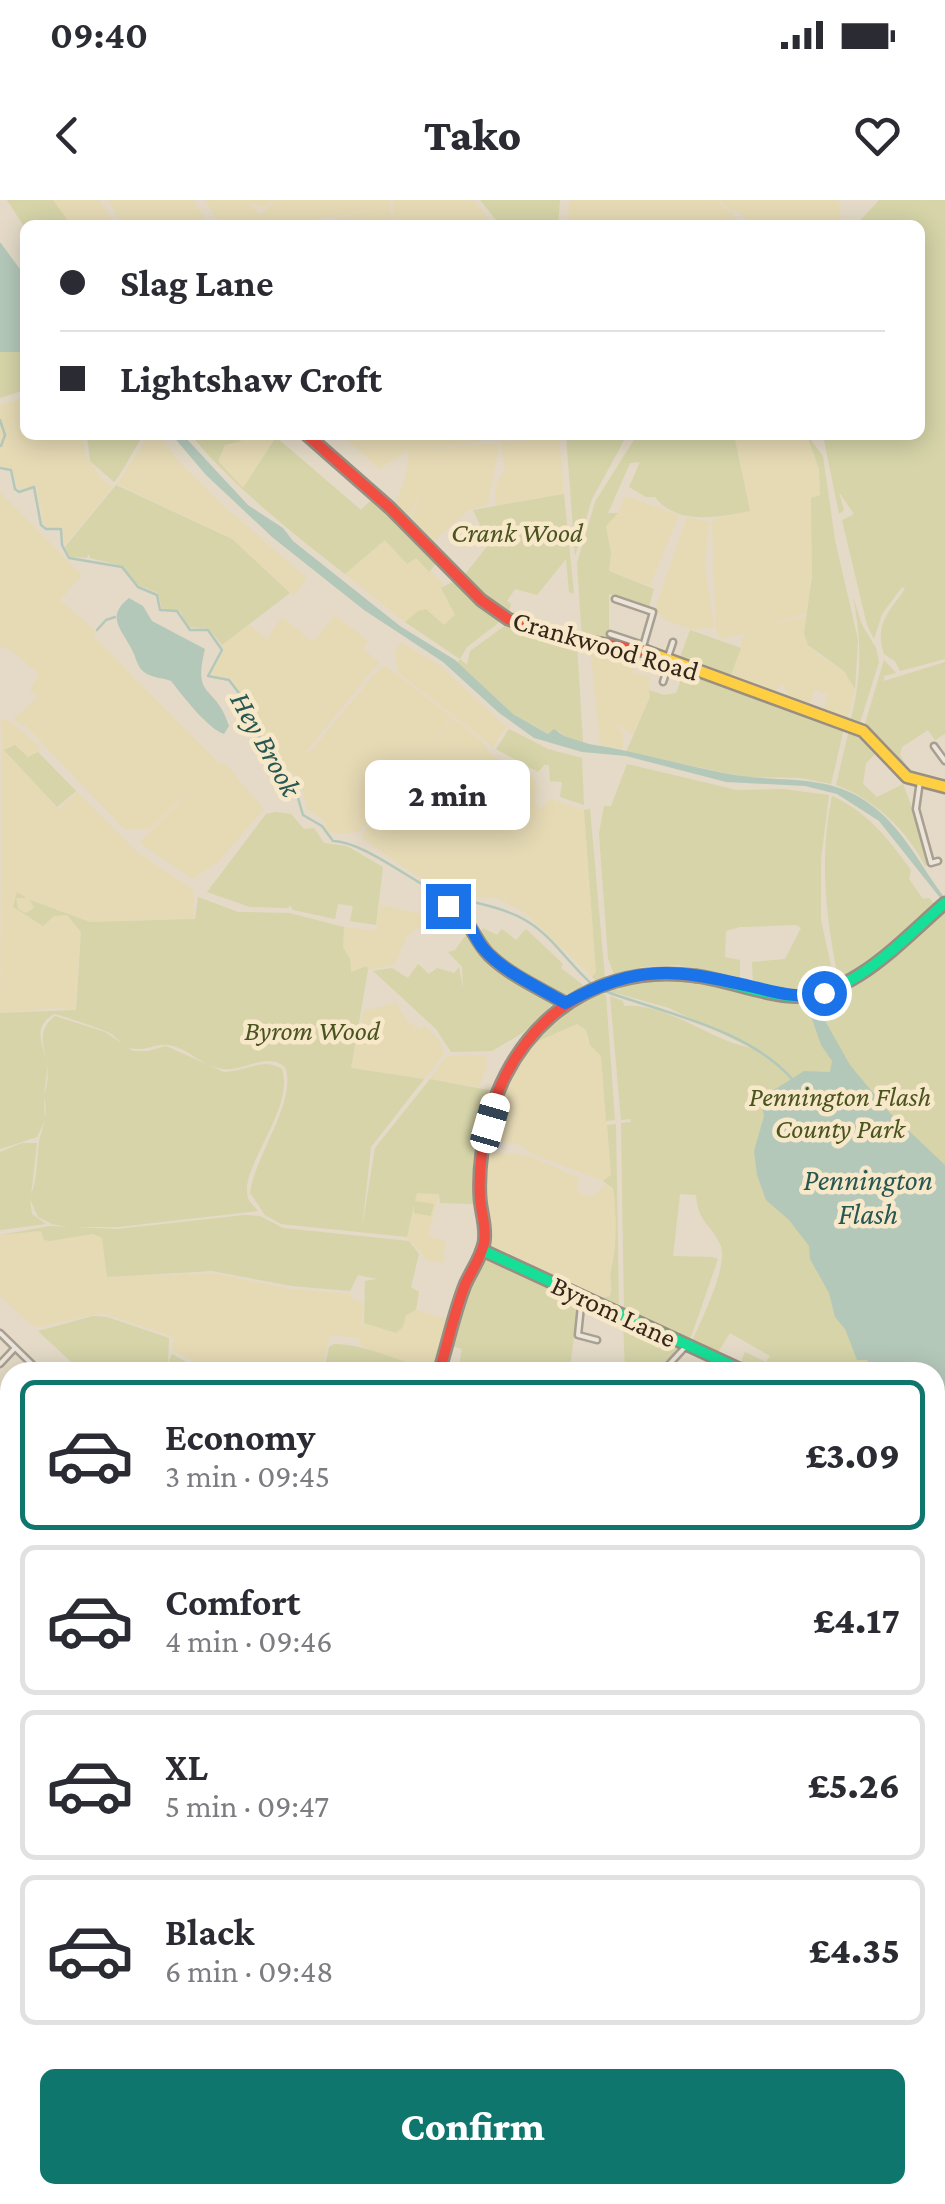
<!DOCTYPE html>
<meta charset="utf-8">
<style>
:root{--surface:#fff;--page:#f7f7f7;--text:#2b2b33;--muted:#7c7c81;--line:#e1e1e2;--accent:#0f766e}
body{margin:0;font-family:"Crimson Pro",serif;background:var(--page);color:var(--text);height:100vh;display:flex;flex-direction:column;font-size:38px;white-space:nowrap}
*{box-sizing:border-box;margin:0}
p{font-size:32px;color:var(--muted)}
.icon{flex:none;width:55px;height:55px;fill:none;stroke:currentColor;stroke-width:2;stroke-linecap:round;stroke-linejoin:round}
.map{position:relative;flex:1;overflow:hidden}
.drawer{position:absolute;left:0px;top:1162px;width:945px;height:842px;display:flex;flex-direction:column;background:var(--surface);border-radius:30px 30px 0 0;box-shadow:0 5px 25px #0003}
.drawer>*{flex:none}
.top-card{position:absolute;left:20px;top:20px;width:905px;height:220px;border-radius:15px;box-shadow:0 5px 25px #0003;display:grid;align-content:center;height:220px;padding:0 40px;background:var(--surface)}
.end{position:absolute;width:45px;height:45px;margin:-22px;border:12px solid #1a73e8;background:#fff;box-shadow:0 0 0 5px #fff}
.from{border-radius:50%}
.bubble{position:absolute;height:70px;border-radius:15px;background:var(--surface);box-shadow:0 5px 25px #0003;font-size:32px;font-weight:800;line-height:70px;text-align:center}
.car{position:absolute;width:30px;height:60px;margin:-30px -15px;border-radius:12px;box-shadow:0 0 8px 2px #0007;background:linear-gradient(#fff 24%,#345 0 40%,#fff 0 76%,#345 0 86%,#fff 0)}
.top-card b{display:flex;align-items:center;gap:35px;height:95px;font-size:38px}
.top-card b+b{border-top:2px solid var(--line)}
.top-card i{width:25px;height:25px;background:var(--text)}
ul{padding:18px 0 0;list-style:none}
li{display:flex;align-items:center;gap:30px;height:150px;margin:0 20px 15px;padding:0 20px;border:5px solid var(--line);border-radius:15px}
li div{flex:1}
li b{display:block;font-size:38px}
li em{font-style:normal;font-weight:800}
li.selected{border-color:var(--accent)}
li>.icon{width:90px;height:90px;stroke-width:1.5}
.primary-button{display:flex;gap:20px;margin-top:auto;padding:20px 40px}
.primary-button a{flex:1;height:115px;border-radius:15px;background:var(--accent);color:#fff;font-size:40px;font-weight:800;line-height:115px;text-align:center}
.status{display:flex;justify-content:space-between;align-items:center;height:70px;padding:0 50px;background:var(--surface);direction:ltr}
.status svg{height:28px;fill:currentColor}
header{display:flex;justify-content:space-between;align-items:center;height:130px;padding:0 40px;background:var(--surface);font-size:45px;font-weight:800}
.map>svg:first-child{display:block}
.farmland{fill:#e6dab5}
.green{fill:#d6d4a8}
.water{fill:#b4c8ba}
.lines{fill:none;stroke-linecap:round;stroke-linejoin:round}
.stream{stroke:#b4c8ba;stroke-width:2.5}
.street-casing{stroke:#a89f91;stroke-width:9}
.fast-casing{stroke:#988e81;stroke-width:15}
.slow-casing{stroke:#988e81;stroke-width:15}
.jam-casing{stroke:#988e81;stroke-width:15}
.street{stroke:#ebe4d9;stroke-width:4}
.fast{stroke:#16e098;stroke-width:10}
.slow{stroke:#ffcf43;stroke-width:10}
.jam{stroke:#f24e42;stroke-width:10}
.route{stroke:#1a73e8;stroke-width:12}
.labels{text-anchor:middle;stroke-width:9;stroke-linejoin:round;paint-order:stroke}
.park-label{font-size:28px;font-style:italic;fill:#49541f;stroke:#f8e8ca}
.street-label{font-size:28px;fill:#36261a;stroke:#f8e8ca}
.water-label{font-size:30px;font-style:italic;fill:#275752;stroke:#f8e8ca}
</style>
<div class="status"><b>09:40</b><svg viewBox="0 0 49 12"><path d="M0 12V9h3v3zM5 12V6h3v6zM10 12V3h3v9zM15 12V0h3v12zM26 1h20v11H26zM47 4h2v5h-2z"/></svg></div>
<header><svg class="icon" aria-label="back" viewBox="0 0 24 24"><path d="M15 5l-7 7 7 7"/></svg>Tako<svg class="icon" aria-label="heart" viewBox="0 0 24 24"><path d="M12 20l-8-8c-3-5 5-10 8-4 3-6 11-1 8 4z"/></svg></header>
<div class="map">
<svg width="945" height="2004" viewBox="0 0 945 2004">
<rect width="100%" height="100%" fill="#e4dac7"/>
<!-- farmland -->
<g class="farmland">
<path d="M53,0H99L115,25H71Z"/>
<path d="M108,0H196V5L208,25H122Z"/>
<path d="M205,0H273L264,7L249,4L261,15L275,0H390L392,25H308L372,10L283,25H221Z"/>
<path d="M393,0H474L493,25H394Z"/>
<path d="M569,0H717L743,25H568Z"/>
<path d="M720,0H839L841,25H752L735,9L732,12Z"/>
<path d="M25,198V235H83L85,255L104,281L113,286L64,346L62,328L46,326L43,323L37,288L34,286L19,290L12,269L0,266V205Z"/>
<path d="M149,235H159L179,262L223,305L307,378L293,396L232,339L117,284Z"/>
<path d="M217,235L276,237L243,289L218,261L225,245L240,240Z"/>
<path d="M341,235H482L478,242L431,250L490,243L499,247L488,304L467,311L431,344L411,322L421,286L409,320L394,306L405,279L409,250L380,269Z"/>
<path d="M734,235H807L811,245L819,269L820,296L811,298L814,327L809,408L807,412L768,426L805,416L818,455L844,471L855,489L847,521L822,513L828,495L815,489L808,507L790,498L782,484L771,494L729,480L745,433L722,439L716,432L712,322L714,319L750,310Z"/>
<path d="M559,236L564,294L495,306L496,284L505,269L500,242Z"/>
<path d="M0,292L82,375L60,400L96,431L93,436L218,562L216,564L225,563L264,609L218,662L193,679L140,643L211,569L150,629H124L27,527L13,520L38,497L30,490L39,474L12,451L0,446Z"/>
<path d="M625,296L679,315L650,386L608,371L611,353L606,326L618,313Z"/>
<path d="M687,317L709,322L705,364L714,428L690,429L665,420L655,409Z"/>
<path d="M386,340L407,363L416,357L443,383L444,396L455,415L450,422L444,425L418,411L405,422L345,374Z"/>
<path d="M335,415L368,441L363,449L379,462L306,552L309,553L378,470L386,466L452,517L401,582L453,518L482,541L490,554L533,576L537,585L535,603L540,609L551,599L584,610L596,773L592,777L524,712L495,697L473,698L415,675L361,637L375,615L359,632L337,634L327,630L323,619L307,609L300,578L278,564L264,545L256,512L233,485V479L212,477L211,472L224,451L222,445L249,425L267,439L282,417L313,442Z"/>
<path d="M401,442L442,467L506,527L493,547L398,472L395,452Z"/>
<path d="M590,446L637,452L633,473L649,476L650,497L633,534L614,523L623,533V549L600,546Z"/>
<path d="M2,519L11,522L39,546L38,552L34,557L4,550L58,609L77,592L136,651L193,690L194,719L90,722L70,716L81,732L75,811L60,808L0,813Z"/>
<path d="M380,705L422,714L420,727L406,737L395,765L368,770V767L351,773L343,747L344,727L376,731Z"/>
<path d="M396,803L408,822L420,829L425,825L439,840L444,854L424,879L351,868L363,811Z"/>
<path d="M577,824L586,830L587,839L601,856L611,975L603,981L532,954L522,946L494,939L506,884L529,845Z"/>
<path d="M485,855L487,866L479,887L430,879L447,856Z"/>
<path d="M487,951L529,956L579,978L577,991L582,994L592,996L607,984L613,988L617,1030L610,1096L600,1097L564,1083L488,1047L484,1001Z"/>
<path d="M417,992L439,994L428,1036L445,1041L444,1063L427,1060L407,1037Z"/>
<path d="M42,1031L44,1040L50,1041L93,1034L103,1038L107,1077L213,1073L290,1089L349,1094L352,1099L363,1103L362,1130L364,1123L396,1133L403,1127L406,1115L416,1110L451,1120L435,1172L384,1157L360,1145V1138L330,1135L320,1172H199L193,1161L172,1150L174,1137L102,1113L39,1127L31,1125L0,1096V1035Z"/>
<path d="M945,1324V1595L935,1598V1359L941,1353L935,1348V1332Z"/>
</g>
<!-- green -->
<g class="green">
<path d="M7,0H53L71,25H25V28Z"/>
<path d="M480,0H560L558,25H500Z"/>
<path d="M879,0H945V459L900,471L895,461L884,454C874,425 889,412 905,389L902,387L882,414L874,439L867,425L842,320L854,314L839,292L844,310L839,314L823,235H920V25H856Z"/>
<path d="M0,152H25V190L0,198Z"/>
<path d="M87,235H144C133,248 127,267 114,282L90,261Z"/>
<path d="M191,235H217L242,241L225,245L218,261L243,288L276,237L361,310L374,297L438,361L429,372L416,358L407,364L385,340L345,374C291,332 235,288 191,235Z"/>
<path d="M566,235H627L592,299L575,356Z"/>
<path d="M637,235H734L750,311C719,317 677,326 655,297H646L629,287L640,262L630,263L608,313H618L606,326L611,353L609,371L654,389L649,407L609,394V435L633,445L582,438L577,363L595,302Z"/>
<path d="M807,235L823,256L835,340L858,440L855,489L844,471L808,445L804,433L812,377L811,298L820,295L819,269Z"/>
<path d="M116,285L232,339L290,393L222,445L209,429L188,427L180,411L162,410L158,393L138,385L122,366L90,358L89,354L87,358L70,357L65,347Z"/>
<path d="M564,294L574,394L569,392L566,359L537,395L515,389L507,401L511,404L508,414L480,395L462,378L489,344L473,310Z"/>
<path d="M456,380L502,420L467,447L460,459L467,465L470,451L510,422L553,441L577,445L583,542L564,536L559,531L549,534L513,514L457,463L460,459L405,422L418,411L426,409L444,425L455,415L441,388Z"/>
<path d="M853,396L862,425L876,448L879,462L859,526L850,523C862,476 862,443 853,396Z"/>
<path d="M690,430L741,448L729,480L679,460Z"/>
<path d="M884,460L896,473L884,476V481L945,462V534L935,540L928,530L902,547L900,555L909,570L901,567L864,527Z"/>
<path d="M685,470L844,528L831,584L801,578L745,577L626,552L650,497L649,490L664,495L676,493Z"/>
<path d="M509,529L548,549L582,558L584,605L560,597L562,582L550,581L549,565H544L538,572L496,549Z"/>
<path d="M849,530L860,534L879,550L866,563L863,584L877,597L903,584L919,626L928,664L925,666C908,631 873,598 836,585Z"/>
<path d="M15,545L28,557L38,552L76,591L57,607L4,550Z"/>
<path d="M627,564L737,590L783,589L829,595L821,659V720L835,784C809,796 779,794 753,782L752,762L785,759L801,728L796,725L740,727L726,731L725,757L740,760V782L678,765L642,767L614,775L608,758L599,634L604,606H611Z"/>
<path d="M832,596C869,613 887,638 911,670L909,679L923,699L929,698L937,707L866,764L839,782C826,719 819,659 832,596Z"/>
<path d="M590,609L605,778L596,781L592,777L596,772L584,610Z"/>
<path d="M276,612L291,614L304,629L314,628L324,643L347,646L383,667L376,725L350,721L353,706L338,704L335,719L293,710L290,705L288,708L250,707L207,692L266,614Z"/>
<path d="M17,692L26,698H16L18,709L26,713L34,708L30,700L90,722L195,719L198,697L238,712L289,713L344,727L343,747L350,759L351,772L367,766L368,770L351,868L424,879L371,947L362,1028L375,948L430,879L493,891L474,973V1004L440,1003L439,994L417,993L415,1001L434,1004L431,1016L414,1013V1005L407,1037L281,1024L265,1015L250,993C255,955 298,900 285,867C264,850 241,875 218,868C200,864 187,848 169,845C155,843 144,852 130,848C122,845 118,839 112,834C108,831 58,814 54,814C29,829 46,846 47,868C47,877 45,886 44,895C58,859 27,838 55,816L105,832L133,851H148L166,846L224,872C245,872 263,857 282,869C295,910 238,968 248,998C250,1003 255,1007 258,1011L118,1027H68L52,1024L38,1017L30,999L32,1014L46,1024L0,1030V952L22,943H37L31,995C39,975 36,956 40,937C45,920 48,914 44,896L45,920L37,937L0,949V813L76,810L81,732L67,715L54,716L43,726L13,707Z"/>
<path d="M942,709L945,713V1284L935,1281V1172H759L740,1164L745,1152L766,1162L770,1156L730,1133L717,1154L694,1145L692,1142C701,1120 730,1064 720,1044C709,1022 698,1022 696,995L680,994L673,1056L713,1057L718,1059L691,1137L686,1141L624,1112L621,923L631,922L630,919L621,920L610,796L623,801L624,806C670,803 709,841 752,848L669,808L602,789L611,787L624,792L612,785L625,780L678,774L664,780L684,776L805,802L838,793Z"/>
<path d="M483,728L497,735L502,729L516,740L526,729L563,764L561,768L583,785L572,794L557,797L486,749L488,745L479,735Z"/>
<path d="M469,731L482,756L556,801L524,832L492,851L451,852L436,829L373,771L392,768L408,778L418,764L429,774L437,768L454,773L459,767L463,789L462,767L448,752L455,750Z"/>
<path d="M596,792L606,795L615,920L606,921L601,856L590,845L586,830L577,824L529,845L562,810Z"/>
<path d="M616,924L619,1110L596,1099L610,1096C613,1087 609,1080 611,1071C617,1045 617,1016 613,988L603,981L611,975L607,925Z"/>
<path d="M244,1015L260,1016L283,1028L409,1041L419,1054L411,1087L419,1092L416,1110L406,1115L403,1127L396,1133L364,1123L365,1081L377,1079L358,1075L350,1091L292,1086L212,1071L107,1077L102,1038L93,1034L50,1041L44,1040L41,1031L0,1035L50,1026L118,1029Z"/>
<path d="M483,1058H490L579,1098L570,1169L560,1172H444L458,1171L462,1149L452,1146L468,1087Z"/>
<path d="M93,1116L107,1117L169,1138L168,1165L172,1154L191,1165L196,1172H82L38,1131Z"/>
<path d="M623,1120L681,1148L660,1172H625Z"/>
<path d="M334,1144C369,1145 401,1162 435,1172H324L329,1147Z"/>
<path d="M0,1477L10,1478V1600L0,1601Z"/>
</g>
<!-- water -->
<g class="water">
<path d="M0,42L25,76V152H0Z"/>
<path d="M172,235H183L248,305L283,328L293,341L400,426L455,460L513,514L548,534L554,529L564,536L589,544C635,551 681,565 729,574C781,584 831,571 875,608C906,633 921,667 945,698V704L879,621L837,594L805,586L726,582L626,556L582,552L534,538L498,512L443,462L364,410L272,337L206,275Z"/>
<path d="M129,398L143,406L152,421L205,449C192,501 216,483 229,526L224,534C208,529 182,495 171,481C164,478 154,478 147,474C139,470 137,462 134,454C125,432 103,418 129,398Z"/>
<path d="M819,810L850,865L890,913L945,965V1281L935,1277V1172H875L867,1160H857L845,1129L835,1117L829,1093L810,1059L809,1046L789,1020L766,1000L757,975L754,951L764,916L762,906L774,890L804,871L830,872L832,861L821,845L811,816Z"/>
</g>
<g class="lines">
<!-- stream -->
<g class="stream">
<path d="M0,220L5,235L1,246"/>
<path d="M0,268L11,270L15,289L19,292L34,287L41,325L46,329H61L62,345L69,358L122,367L138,387L157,395L160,410L177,411L190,430H208L222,450L208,476L229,480L254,513L263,551L280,574L293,581L303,615L322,626L333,641C358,641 399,671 422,684C454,702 494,702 525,720C552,735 570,766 593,785"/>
<path d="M97,430L106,420L115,417"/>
<path d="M599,789C662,813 748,828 793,880"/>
</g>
<defs>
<g id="street">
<path d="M615,399L653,412L642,450"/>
<path d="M610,434L643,445"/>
<path d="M667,460L673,442"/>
<path d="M663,482L670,461"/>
<path d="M934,546L945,561"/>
<path d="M920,581L916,609L931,663L938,661"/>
<path d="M582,1096L578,1135L597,1140"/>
<path d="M0,1133L40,1172"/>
<path d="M0,1164L14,1149"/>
<path d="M662,1172L687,1145"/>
<path d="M0,1225L10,1215"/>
<path d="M0,1238L10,1260"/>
<path d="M0,1282L10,1275"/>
<path d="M935,1283L945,1287"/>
<path d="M2,1366L10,1384"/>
<path d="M6,1432L10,1428"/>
<path d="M2,1446L10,1451"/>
<path d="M0,1474L10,1476"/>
<path d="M0,1604L10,1602"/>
<path d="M935,1647L945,1646"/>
<path d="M0,1648L10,1654"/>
<path d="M0,1670L10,1666"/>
<path d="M935,1694L945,1699"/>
<path d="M0,1716L10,1714"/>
<path d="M935,1747L942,1760L937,1771"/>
<path d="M0,1760L10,1758"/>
<path d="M3,1760L9,1791"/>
<path d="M935,1823L945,1822"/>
<path d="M935,1865L945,1856"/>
<path d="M0,1888L10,1884"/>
<path d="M0,1896L10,1927"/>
<path d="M0,1984L10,1982"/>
<path d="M106,1995L110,2004"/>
<path d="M194,1995L196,2004"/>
<path d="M402,1995L404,2004"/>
<path d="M570,1995L572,2004"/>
<path d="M757,1995L767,2004"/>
<path d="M646,2000L655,2004"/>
<path d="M54,2004L61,2000L69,2004"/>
<path d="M152,2004L154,1995"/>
<path d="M431,2004H441"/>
<path d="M676,2004L682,1995"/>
<path d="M718,2004L724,1995"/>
<path d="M813,2004L826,1996"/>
</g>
<g id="fast">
<path d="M448,706C470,716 473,739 489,755C511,776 539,788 565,803"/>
<path d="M696,776C727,780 756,793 788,796C848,802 903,739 945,703"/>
<path d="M482,1050L746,1172"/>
</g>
<path id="slow" d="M645,451L863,531L907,577L945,587"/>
<g id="jam">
<path d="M307,235L390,308L481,400L508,419L553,436L645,451"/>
<path d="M439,1172C448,1143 454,1113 465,1085C471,1071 481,1058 484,1043C487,1028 481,1013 480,998C479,983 480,967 482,952C497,841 580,760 696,776"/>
<path d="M0,1366L10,1361"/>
<path d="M935,1770L945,1775"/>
<path d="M248,2004L272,1995"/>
</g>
</defs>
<!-- street casing -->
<use href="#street" class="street-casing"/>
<!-- fast casing -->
<use href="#fast" class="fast-casing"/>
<!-- slow casing -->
<use href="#slow" class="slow-casing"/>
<!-- jam casing -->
<use href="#jam" class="jam-casing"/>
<!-- street -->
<use href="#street" class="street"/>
<!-- fast -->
<use href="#fast" class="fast"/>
<!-- slow -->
<use href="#slow" class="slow"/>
<!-- jam -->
<use href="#jam" class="jam"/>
</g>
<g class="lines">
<!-- route -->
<path class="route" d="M448,706C470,714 470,732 483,748C503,772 539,787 565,803C640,763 674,769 754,787C778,793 800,799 824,793"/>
</g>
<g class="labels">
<!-- park labels -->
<g class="park-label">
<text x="517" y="342">Crank Wood</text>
<text x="312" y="840">Byrom Wood</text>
<text x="840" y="906">Pennington Flash<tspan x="840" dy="32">County Park</tspan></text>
</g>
<!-- street labels -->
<g class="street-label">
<text transform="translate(606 445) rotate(16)" y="10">Crankwood Road</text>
<text transform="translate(614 1111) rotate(25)" y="10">Byrom Lane</text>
</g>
<!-- water labels -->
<g class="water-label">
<text transform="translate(266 544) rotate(61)" y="10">Hey Brook</text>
<text x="868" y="990">Pennington<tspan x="868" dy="34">Flash</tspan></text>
</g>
</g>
</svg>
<i class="end from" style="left:824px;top:793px"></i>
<i class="end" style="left:448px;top:706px"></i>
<div class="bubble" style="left:365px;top:560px;width:165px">2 min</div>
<i class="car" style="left:490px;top:923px;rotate:16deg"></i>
<div class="top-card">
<b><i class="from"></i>Slag Lane</b>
<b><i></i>Lightshaw Croft</b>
</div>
<section class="drawer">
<ul>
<li class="selected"><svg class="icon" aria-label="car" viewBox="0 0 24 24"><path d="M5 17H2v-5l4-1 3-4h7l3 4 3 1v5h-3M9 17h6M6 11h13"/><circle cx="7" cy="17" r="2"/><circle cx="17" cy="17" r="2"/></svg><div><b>Economy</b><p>3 min · 09:45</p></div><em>£3.09</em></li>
<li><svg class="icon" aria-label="car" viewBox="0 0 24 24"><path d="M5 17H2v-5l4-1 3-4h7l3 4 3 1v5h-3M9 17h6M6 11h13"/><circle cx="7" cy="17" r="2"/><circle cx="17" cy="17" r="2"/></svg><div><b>Comfort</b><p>4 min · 09:46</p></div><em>£4.17</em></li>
<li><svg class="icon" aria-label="car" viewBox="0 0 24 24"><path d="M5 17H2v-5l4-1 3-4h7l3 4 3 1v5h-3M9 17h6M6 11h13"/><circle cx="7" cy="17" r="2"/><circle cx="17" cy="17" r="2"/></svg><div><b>XL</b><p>5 min · 09:47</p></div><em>£5.26</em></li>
<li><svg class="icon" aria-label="car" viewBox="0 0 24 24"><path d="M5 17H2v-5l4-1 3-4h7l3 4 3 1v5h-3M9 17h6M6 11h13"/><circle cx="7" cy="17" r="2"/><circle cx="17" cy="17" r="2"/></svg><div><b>Black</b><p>6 min · 09:48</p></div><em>£4.35</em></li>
</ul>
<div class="primary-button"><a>Confirm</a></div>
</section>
</div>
